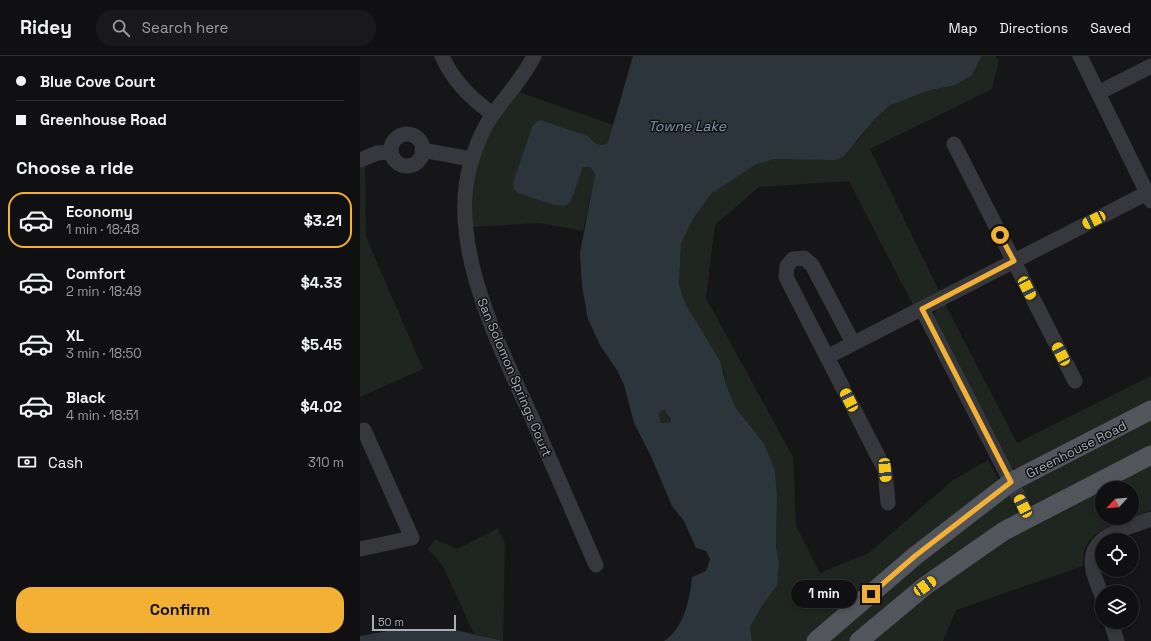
<!DOCTYPE html>
<meta charset="utf-8">
<style>
:root{--surface:#101012;--page:#19191b;--text:#f1f3f6;--muted:#9c9d9f;--line:#303032;--accent:#f2b134}
body{margin:0;font-family:"Space Grotesk",sans-serif;background:var(--page);color:var(--text);height:100vh;display:flex;flex-direction:column;font-size:15px;white-space:nowrap}
*{box-sizing:border-box;margin:0}
p{font-size:13px;color:var(--muted)}
.icon{flex:none;width:22px;height:22px;fill:none;stroke:currentColor;stroke-width:2;stroke-linecap:round;stroke-linejoin:round}
.map{position:relative;flex:1;overflow:hidden}
.details{display:flex;flex-direction:column;background:var(--surface);width:360px}
.details>*{flex:none}
.guide{display:grid;align-content:center;height:88px;padding:0 16px;background:var(--surface)}
.needle{width:26px;rotate:244deg}
.buttons{position:absolute;left:735px;top:425px;display:grid;gap:8px}
.buttons a{display:grid;place-items:center;width:44px;height:44px;border-radius:50%;background:var(--surface);box-shadow:0 2px 6px #0003,0 0 0 1px var(--line);font-size:20px}
.scale{position:absolute;left:12px;bottom:10px;width:84px;box-sizing:border-box;padding-left:4px;border:2px solid #a8adb8;border-top:0;font-size:11px;line-height:14px;white-space:nowrap;color:#a8adb8;-webkit-text-stroke:3px #111113;paint-order:stroke}
.end{position:absolute;width:18px;height:18px;margin:-9px;border:5px solid #f2b134;background:#111;box-shadow:0 0 0 2px #111}
.from{border-radius:50%}
.bubble{position:absolute;height:28px;border-radius:14px;background:var(--surface);box-shadow:0 2px 6px #0003,0 0 0 1px var(--line);font-size:13px;font-weight:800;line-height:28px;text-align:center}
.car{position:absolute;width:12px;height:24px;margin:-12px -6px;border-radius:5px;box-shadow:0 0 3px 1px #0007;background:linear-gradient(#f5c518 24%,#345 0 40%,#f5c518 0 76%,#345 0 86%,#f5c518 0)}
.guide b{display:flex;align-items:center;gap:14px;height:38px;font-size:15px}
.guide b+b{border-top:1px solid var(--line)}
.guide i{width:10px;height:10px;background:var(--text)}
ul{padding:0;list-style:none}
li{display:flex;align-items:center;gap:12px;height:56px;margin:0 8px 6px;padding:0 8px;border:2px solid transparent;border-radius:16px}
li div{flex:1}
li b{display:block;font-size:15px}
li em{font-style:normal;font-weight:800}
li.active{border-color:var(--accent)}
li>.icon{width:36px;height:36px;stroke-width:1.5}
h2{padding:0 16px;font-size:18px;line-height:48px}
.pay{display:flex;align-items:center;gap:10px;height:44px;padding:0 16px;font-size:15px}
.pay p{margin-inline-start:auto}
.primary-button{display:flex;gap:8px;margin-top:auto;padding:8px 16px}
.primary-button a{flex:1;height:46px;border-radius:16px;background:var(--accent);color:#111;font-size:16px;font-weight:800;line-height:46px;text-align:center}
header{display:flex;align-items:center;gap:24px;box-sizing:border-box;height:56px;padding:0 20px;background:var(--surface);border-bottom:1px solid var(--line)}
header strong{font-size:19px}
nav{display:flex;gap:22px;margin-inline-start:auto;font-size:14px}
.search{width:280px;height:36px;background:var(--page);display:flex;align-items:center;gap:10px;box-sizing:border-box;padding:0 14px;border-radius:16px;color:var(--muted);font-size:15px}
main{display:flex;flex:1;min-height:0}
.map>svg:first-child{display:block}
.green{fill:#1e261f}
.water{fill:#2c353c;fill-rule:evenodd}
.lines{fill:none;stroke-linecap:round;stroke-linejoin:round}
.minor{stroke:#37383d;stroke-width:15}
.major{stroke:#53555c;stroke-width:19}
.route{stroke:#f2b134;stroke-width:5}
.labels{text-anchor:middle;stroke-width:3;stroke-linejoin:round;paint-order:stroke}
.street-label{font-size:13px;fill:#a8adb8;stroke:#111113}
.water-label{font-size:14px;font-style:italic;fill:#7f9bb3;stroke:#111113}
</style>
<header>
<strong>Ridey</strong>
<div class="search"><svg class="icon" aria-label="search" viewBox="0 0 24 24"><circle cx="10" cy="10" r="6"/><path d="M15 15l6 6"/></svg>Search here</div>
<nav><a>Map</a><a>Directions</a><a>Saved</a></nav>
</header>
<main>
<section class="details">
<div class="guide">
<b><i class="from"></i>Blue Cove Court</b>
<b><i></i>Greenhouse Road</b>
</div>
<h2>Choose a ride</h2>
<ul>
<li class="active"><svg class="icon" aria-label="car" viewBox="0 0 24 24"><path d="M5 17H2v-5l4-1 3-4h7l3 4 3 1v5h-3M9 17h6M6 11h13"/><circle cx="7" cy="17" r="2"/><circle cx="17" cy="17" r="2"/></svg><div><b>Economy</b><p>1 min · 18:48</p></div><em>$3.21</em></li>
<li><svg class="icon" aria-label="car" viewBox="0 0 24 24"><path d="M5 17H2v-5l4-1 3-4h7l3 4 3 1v5h-3M9 17h6M6 11h13"/><circle cx="7" cy="17" r="2"/><circle cx="17" cy="17" r="2"/></svg><div><b>Comfort</b><p>2 min · 18:49</p></div><em>$4.33</em></li>
<li><svg class="icon" aria-label="car" viewBox="0 0 24 24"><path d="M5 17H2v-5l4-1 3-4h7l3 4 3 1v5h-3M9 17h6M6 11h13"/><circle cx="7" cy="17" r="2"/><circle cx="17" cy="17" r="2"/></svg><div><b>XL</b><p>3 min · 18:50</p></div><em>$5.45</em></li>
<li><svg class="icon" aria-label="car" viewBox="0 0 24 24"><path d="M5 17H2v-5l4-1 3-4h7l3 4 3 1v5h-3M9 17h6M6 11h13"/><circle cx="7" cy="17" r="2"/><circle cx="17" cy="17" r="2"/></svg><div><b>Black</b><p>4 min · 18:51</p></div><em>$4.02</em></li>
</ul>
<div class="pay"><svg class="icon" aria-label="cash" viewBox="0 0 24 24"><path d="M3 7h18v10H3z"/><circle cx="12" cy="12" r="2"/></svg>Cash<p>310 m</p></div>
<div class="primary-button"><a>Confirm</a></div>
</section>
<div class="map">
<svg width="791" height="585" viewBox="0 0 791 585">
<rect width="100%" height="100%" fill="#161618"/>
<!-- green -->
<g class="green">
<path d="M622,0H635L639,4L632,33L510,93L579,235L553,249L489,125L399,131L355,169L346,242L433,401L436,470L460,517L509,497L593,424L628,404L638,422L636,430L507,529L446,585H392L390,571L402,550L419,506L416,491L417,441L386,365L376,352L366,329L364,316L326,249L319,229L321,188L333,163L351,138L395,109L415,103L434,102L497,86L515,63L529,50L567,35L597,29L612,19Z"/>
<path d="M158,36L254,69L248,87L241,89L235,87L227,80L182,64L211,145L223,111H230L235,118L223,175L179,167L112,171C112,147 113,120 120,97C128,74 143,55 158,36Z"/>
<path d="M5,109L6,181L63,313L0,341V112Z"/>
<path d="M585,248L657,387L791,320V348L663,414L653,412L574,264V257L578,252Z"/>
<path d="M302,354H305L306,358L311,363V366L301,367L299,358Z"/>
<path d="M791,363V454L772,462V432H742V462H772C745,473 722,476 723,510L596,554L583,585H465C521,534 580,486 642,443C688,412 742,388 791,363Z"/>
<path d="M138,472L145,488L143,585L114,578L83,510L68,493L75,483L97,493Z"/>
</g>
<!-- water -->
<g class="water">
<path d="M273,0H622L612,19L596,29L567,35L529,50L515,63L483,101L474,104L415,103L395,109L351,138L333,163L321,188L319,229L326,249L360,305L366,329L376,352L404,388L415,415L417,441L416,491L419,506L417,529L402,550L390,571L392,585H304C324,572 330,543 332,521L346,515L350,503L346,495L336,492L324,465L312,450L290,398L274,367L264,329L257,314L241,291L228,263L222,230L220,197L235,118L230,111H223L211,145L205,150L194,149L158,137L154,133L153,127L172,71L176,66L181,64L228,80L235,87L241,89L248,87ZM302,354H305L306,357L311,363V366L301,367L299,358Z"/>
<path d="M91,573L143,585H0V580L33,574Z"/>
</g>
<g class="lines">
<!-- minor -->
<g class="minor">
<path d="M82,0C93,25 111,43 133,58"/>
<path d="M174,0C164,21 147,38 134,57C124,70 117,87 112,103C85,185 139,289 172,362C193,411 215,460 236,509"/>
<path d="M720,0L791,145"/>
<path d="M738,37L791,10"/>
<circle cx="47" cy="94" r="16"/>
<path d="M594,88L715,325"/>
<path d="M62,94L111,103"/>
<path d="M0,104L17,97L31,96"/>
<path d="M562,253L669,461"/>
<path d="M493,287L452,209L444,202L433,203L427,210L426,221L525,414L528,447"/>
<path d="M467,301L787,137"/>
<path d="M0,493L52,482L4,374"/>
<path d="M742,540C739,532 735,523 733,514C726,478 766,473 791,463"/>
<path d="M751,566L757,585"/>
</g>
<!-- major -->
<g class="major">
<path d="M456,585L555,500L651,426L791,354"/>
<path d="M499,585L565,530L644,475L791,399"/>
</g>
</g>
<g class="lines">
<!-- route -->
<path class="route" d="M511,538L555,500L651,426L562,253L654,205L640,179"/>
</g>
<g class="labels">
<!-- street labels -->
<g class="street-label">
<text transform="translate(155 321) rotate(67)" y="5">San Solomon Springs Court</text>
<text transform="translate(716 393) rotate(-27)" y="5">Greenhouse Road</text>
</g>
<!-- water labels -->
<g class="water-label">
<text x="327" y="75">Towne Lake</text>
</g>
</g>
</svg>
<div class="buttons">
<a><svg class="needle" viewBox="-14 -14 28 28"><path d="M0-13l5 13h-10z" fill="#e53935"/><path d="M0 13l5-13h-10z" fill="#9c9d9f"/></svg></a>
<a><svg class="icon" aria-label="locate" viewBox="0 0 24 24"><circle cx="12" cy="12" r="6"/><path d="M12 2v4M12 18v4M2 12h4M18 12h4"/></svg></a>
<a><svg class="icon" aria-label="layers" viewBox="0 0 24 24"><path d="M12 4l9 5-9 5-9-5zM3 14l9 5 9-5"/></svg></a>
</div>
<div class="scale">50 m</div>
<i class="end from" style="left:640px;top:179px"></i>
<i class="end" style="left:511px;top:538px"></i>
<div class="bubble" style="left:431px;top:524px;width:66px">1 min</div>
<i class="car" style="left:734px;top:164px;rotate:243deg"></i>
<i class="car" style="left:667px;top:232px;rotate:153deg"></i>
<i class="car" style="left:701px;top:298px;rotate:333deg"></i>
<i class="car" style="left:489px;top:344px;rotate:333deg"></i>
<i class="car" style="left:525px;top:414px;rotate:175deg"></i>
<i class="car" style="left:663px;top:450px;rotate:333deg"></i>
<i class="car" style="left:565px;top:530px;rotate:55deg"></i>
</div>
</main>
